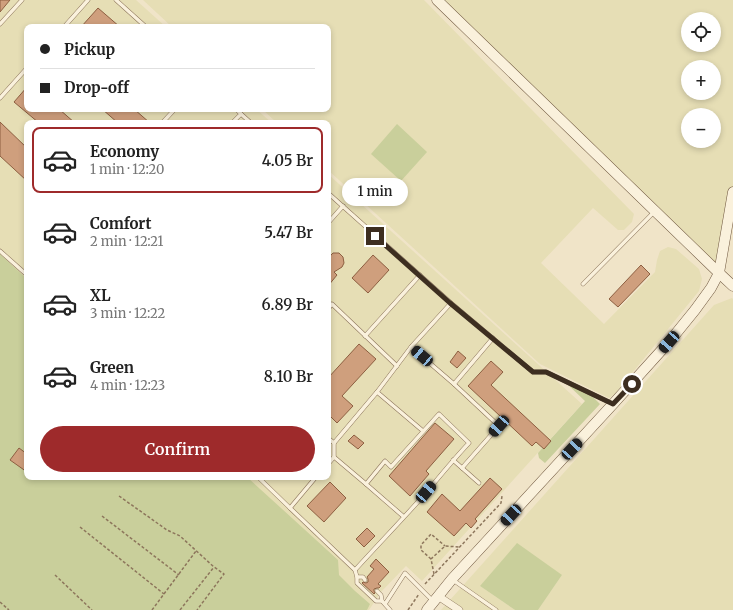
<!DOCTYPE html>
<meta charset="utf-8">
<style>
:root{--surface:#fff;--page:#f6f6f6;--text:#222;--muted:#767676;--line:#e0e0e0;--accent:#9e2a2b}
body{margin:0;font-family:Merriweather,serif;background:var(--page);color:var(--text);height:100vh;display:flex;flex-direction:column;font-size:15px;white-space:nowrap}
*{box-sizing:border-box;margin:0}
p{font-size:13px;color:var(--muted)}
.icon{flex:none;width:22px;height:22px;fill:none;stroke:currentColor;stroke-width:2;stroke-linecap:round;stroke-linejoin:round}
.map{position:relative;flex:1;overflow:hidden}
.details{position:absolute;left:24px;top:120px;width:307px;height:360px;display:flex;flex-direction:column;background:var(--surface);border-radius:8px;box-shadow:0 2px 6px #0003}
.details>*{flex:none}
.banner{position:absolute;left:24px;top:24px;width:307px;height:88px;border-radius:8px;box-shadow:0 2px 6px #0003;display:grid;align-content:center;height:88px;padding:0 16px;background:var(--surface)}
.controls{position:absolute;left:681px;top:12px;display:grid;gap:8px}
.controls a{display:grid;place-items:center;width:40px;height:40px;border-radius:50%;background:var(--surface);box-shadow:0 2px 6px #0003;font-size:20px}
.end{position:absolute;width:18px;height:18px;margin:-9px;border:5px solid #3d2e20;background:#fff;box-shadow:0 0 0 2px #fff}
.from{border-radius:50%}
.bubble{position:absolute;height:28px;border-radius:14px;background:var(--surface);box-shadow:0 2px 6px #0003;font-size:13px;font-weight:600;line-height:28px;text-align:center}
.car{position:absolute;width:12px;height:24px;margin:-12px -6px;border-radius:5px;box-shadow:0 0 3px 1px #0007;background:linear-gradient(#222 24%,#8ab4d8 0 40%,#222 0 76%,#8ab4d8 0 86%,#222 0)}
.banner b{display:flex;align-items:center;gap:14px;height:38px;font-size:15px}
.banner b+b{border-top:1px solid var(--line)}
.banner i{width:10px;height:10px;background:var(--text)}
ul{padding:7px 0 0;list-style:none}
li{display:flex;align-items:center;gap:12px;height:66px;margin:0 8px 6px;padding:0 8px;border:2px solid transparent;border-radius:8px}
li div{flex:1}
li b{display:block;font-size:15px}
li em{font-style:normal;font-weight:600}
li.current{border-color:var(--accent)}
li>.icon{width:36px;height:36px;stroke-width:1.5}
.action{display:flex;gap:8px;margin-top:auto;padding:8px 16px}
.action a{flex:1;height:46px;border-radius:24px;background:var(--accent);color:#fff;font-size:16px;font-weight:600;line-height:46px;text-align:center}
.map>svg:first-child{display:block}
.farmland{fill:#e6deb5;fill-rule:evenodd}
.green{fill:#c9cf9b}
.building{fill:#cf9f7d;stroke:#8d5f41}
.lines{fill:none;stroke-linecap:round;stroke-linejoin:round}
.lane-casing{stroke:#8d765c;stroke-width:4.5}
.street-casing{stroke:#8d765c;stroke-width:8}
.secondary-casing{stroke:#6f573f;stroke-width:11}
.path{stroke:#8d765c;stroke-width:1.5;stroke-dasharray:3 2;stroke-linecap:butt}
.lane{stroke:#faf1dc;stroke-width:3.5}
.street{stroke:#faf1dc;stroke-width:7}
.secondary{stroke:#faf1dc;stroke-width:10}
.route{stroke:#3d2e20;stroke-width:5}
</style>
<div class="map">
<svg width="733" height="610" viewBox="0 0 733 610">
<rect width="100%" height="100%" fill="#f0e4c8"/>
<!-- farmland -->
<g class="farmland">
<path d="M0,0H136L166,27H27V109H256L272,123H27V477L0,553Z"/>
<path d="M143,0H424L634,214L632,222L624,230H618L593,208L541,263L604,324L655,272L657,260L660,251L668,247L676,249L699,269L702,279L699,291L615,394L609,398L540,364L328,170V123H277L262,109H328V27H172Z"/>
<path d="M437,0H733V192L719,273ZM688,19H714V45H688ZM688,67H714V93H688ZM688,115H714V141H688Z"/>
<path d="M328,174L582,404L422,581L406,566L381,592L369,610H229L144,477H328Z"/>
<path d="M732,298L733,299V610H538L562,575L480,586L515,610H441L714,305Z"/>
</g>
<!-- green -->
<g class="green">
<path d="M397,124L427,152L401,181L371,154Z"/>
<path d="M0,254L27,279V477H247L338,560L339,575L355,591L370,604L367,610H0Z"/>
<path d="M564,381L588,392L600,404L545,463L539,458L538,453L585,401Z"/>
<path d="M517,543L562,575L538,610H515L480,586Z"/>
</g>
<!-- building -->
<g class="building">
<path d="M0,0H10L0,12Z"/>
<path d="M98,8L120,27H81Z"/>
<path d="M27,87V109H59L75,123H39L14,102Z"/>
<path d="M102,109H134L150,123H118Z"/>
<path d="M0,122L27,148V181L0,156Z"/>
<path d="M333,253H339L343,257L344,263L342,267L334,272L337,275L328,286V259L331,255Z"/>
<path d="M373,255L389,270L368,293L352,278Z"/>
<path d="M641,265L650,274L618,307L609,299Z"/>
<path d="M359,344L376,359L342,396L353,406L337,423L328,414V378Z"/>
<path d="M458,351L466,358L457,368L450,362Z"/>
<path d="M491,361L503,372L491,385L551,441L544,449L536,442L532,446L468,386Z"/>
<path d="M435,423L454,439L426,471L429,474L410,496L389,476Z"/>
<path d="M354,435L364,443L358,449L348,441Z"/>
<path d="M19,448L27,454V472L10,460Z"/>
<path d="M490,478L502,489L475,519L477,521L471,528L466,523L454,536L427,512L442,494L460,511Z"/>
<path d="M330,482L346,498L324,522L307,506Z"/>
<path d="M367,528L375,536L364,547L356,539Z"/>
<path d="M376,559L389,572L378,584L381,586L379,588H377L374,589V591L375,593L374,594L362,583L363,582L366,583L368,582V579L367,577L374,569L370,566Z"/>
</g>
<g class="lines">
<defs>
<g id="lane">
<path d="M116,0L146,27"/>
<path d="M0,24L22,0"/>
<path d="M64,27L88,0"/>
<path d="M0,98L27,68"/>
<path d="M241,114L251,123"/>
<path d="M162,123L175,109"/>
<path d="M232,123L241,114L236,109"/>
<path d="M328,193L451,303L411,347L377,392"/>
<path d="M328,223L343,206"/>
<path d="M0,251L27,275"/>
<path d="M583,284L654,212"/>
<path d="M451,303L533,372H546L611,403"/>
<path d="M328,309L332,304L397,366"/>
<path d="M365,336L420,275"/>
<path d="M411,347L454,384L493,338"/>
<path d="M454,384L499,426L462,468"/>
<path d="M328,438L334,443V457L328,464"/>
<path d="M334,443L377,392L423,431"/>
<path d="M334,457L366,484"/>
<path d="M453,460L479,483"/>
<path d="M258,477L290,508L316,477"/>
<path d="M290,508L355,570L357,577V583L376,601H382"/>
<path d="M355,570C375,548 396,526 416,504C434,484 450,463 469,443L439,414L391,467L385,461L366,484L404,517"/>
<path d="M357,577H363L365,580"/>
<path d="M453,580L496,610"/>
<path d="M377,591L381,595L382,601L390,610"/>
<path d="M385,604L405,573L433,601"/>
</g>
<path id="street" d="M438,596L459,610"/>
<g id="secondary">
<path d="M437,0L719,273L733,286"/>
<path d="M427,610L452,579L613,404L669,342L695,310L711,288L719,273L733,192"/>
</g>
</defs>
<!-- lane casing -->
<use href="#lane" class="lane-casing"/>
<!-- street casing -->
<use href="#street" class="street-casing"/>
<!-- secondary casing -->
<use href="#secondary" class="secondary-casing"/>
<!-- path -->
<g class="path">
<path d="M119,496L167,530L180,536L214,567L224,574L197,610"/>
<path d="M102,516L179,575"/>
<path d="M80,527L164,594"/>
<path d="M431,559L421,550V545L431,534L445,546"/>
<path d="M434,574L431,559L445,546L459,547"/>
<path d="M55,575L92,610"/>
<path d="M425,584L501,503L502,496"/>
<path d="M0,602L9,610"/>
<path d="M152,610L196,551"/>
<path d="M180,610L214,567"/>
<path d="M408,610L419,594"/>
</g>
<!-- lane -->
<use href="#lane" class="lane"/>
<!-- street -->
<use href="#street" class="street"/>
<!-- secondary -->
<use href="#secondary" class="secondary"/>
</g>
<g class="lines">
<!-- route -->
<path class="route" d="M375,236L450,303L533,372H546L613,404L632,384"/>
</g>
</svg>
<div class="controls">
<a><svg class="icon" aria-label="locate" viewBox="0 0 24 24"><circle cx="12" cy="12" r="6"/><path d="M12 2v4M12 18v4M2 12h4M18 12h4"/></svg></a>
<a>+</a>
<a>−</a>
</div>
<i class="end from" style="left:632px;top:384px"></i>
<i class="end" style="left:375px;top:236px"></i>
<div class="bubble" style="left:342px;top:178px;width:66px">1 min</div>
<i class="car" style="left:669px;top:342px;rotate:221deg"></i>
<i class="car" style="left:422px;top:356px;rotate:310deg"></i>
<i class="car" style="left:499px;top:426px;rotate:222deg"></i>
<i class="car" style="left:572px;top:449px;rotate:43deg"></i>
<i class="car" style="left:426px;top:492px;rotate:40deg"></i>
<i class="car" style="left:511px;top:515px;rotate:223deg"></i>
<div class="banner">
<b><i class="from"></i>Pickup</b>
<b><i></i>Drop-off</b>
</div>
<section class="details">
<ul>
<li class="current"><svg class="icon" aria-label="car" viewBox="0 0 24 24"><path d="M5 17H2v-5l4-1 3-4h7l3 4 3 1v5h-3M9 17h6M6 11h13"/><circle cx="7" cy="17" r="2"/><circle cx="17" cy="17" r="2"/></svg><div><b>Economy</b><p>1 min · 12:20</p></div><em>4.05 Br</em></li>
<li><svg class="icon" aria-label="car" viewBox="0 0 24 24"><path d="M5 17H2v-5l4-1 3-4h7l3 4 3 1v5h-3M9 17h6M6 11h13"/><circle cx="7" cy="17" r="2"/><circle cx="17" cy="17" r="2"/></svg><div><b>Comfort</b><p>2 min · 12:21</p></div><em>5.47 Br</em></li>
<li><svg class="icon" aria-label="car" viewBox="0 0 24 24"><path d="M5 17H2v-5l4-1 3-4h7l3 4 3 1v5h-3M9 17h6M6 11h13"/><circle cx="7" cy="17" r="2"/><circle cx="17" cy="17" r="2"/></svg><div><b>XL</b><p>3 min · 12:22</p></div><em>6.89 Br</em></li>
<li><svg class="icon" aria-label="car" viewBox="0 0 24 24"><path d="M5 17H2v-5l4-1 3-4h7l3 4 3 1v5h-3M9 17h6M6 11h13"/><circle cx="7" cy="17" r="2"/><circle cx="17" cy="17" r="2"/></svg><div><b>Green</b><p>4 min · 12:23</p></div><em>8.10 Br</em></li>
</ul>
<div class="action"><a>Confirm</a></div>
</section>
</div>
